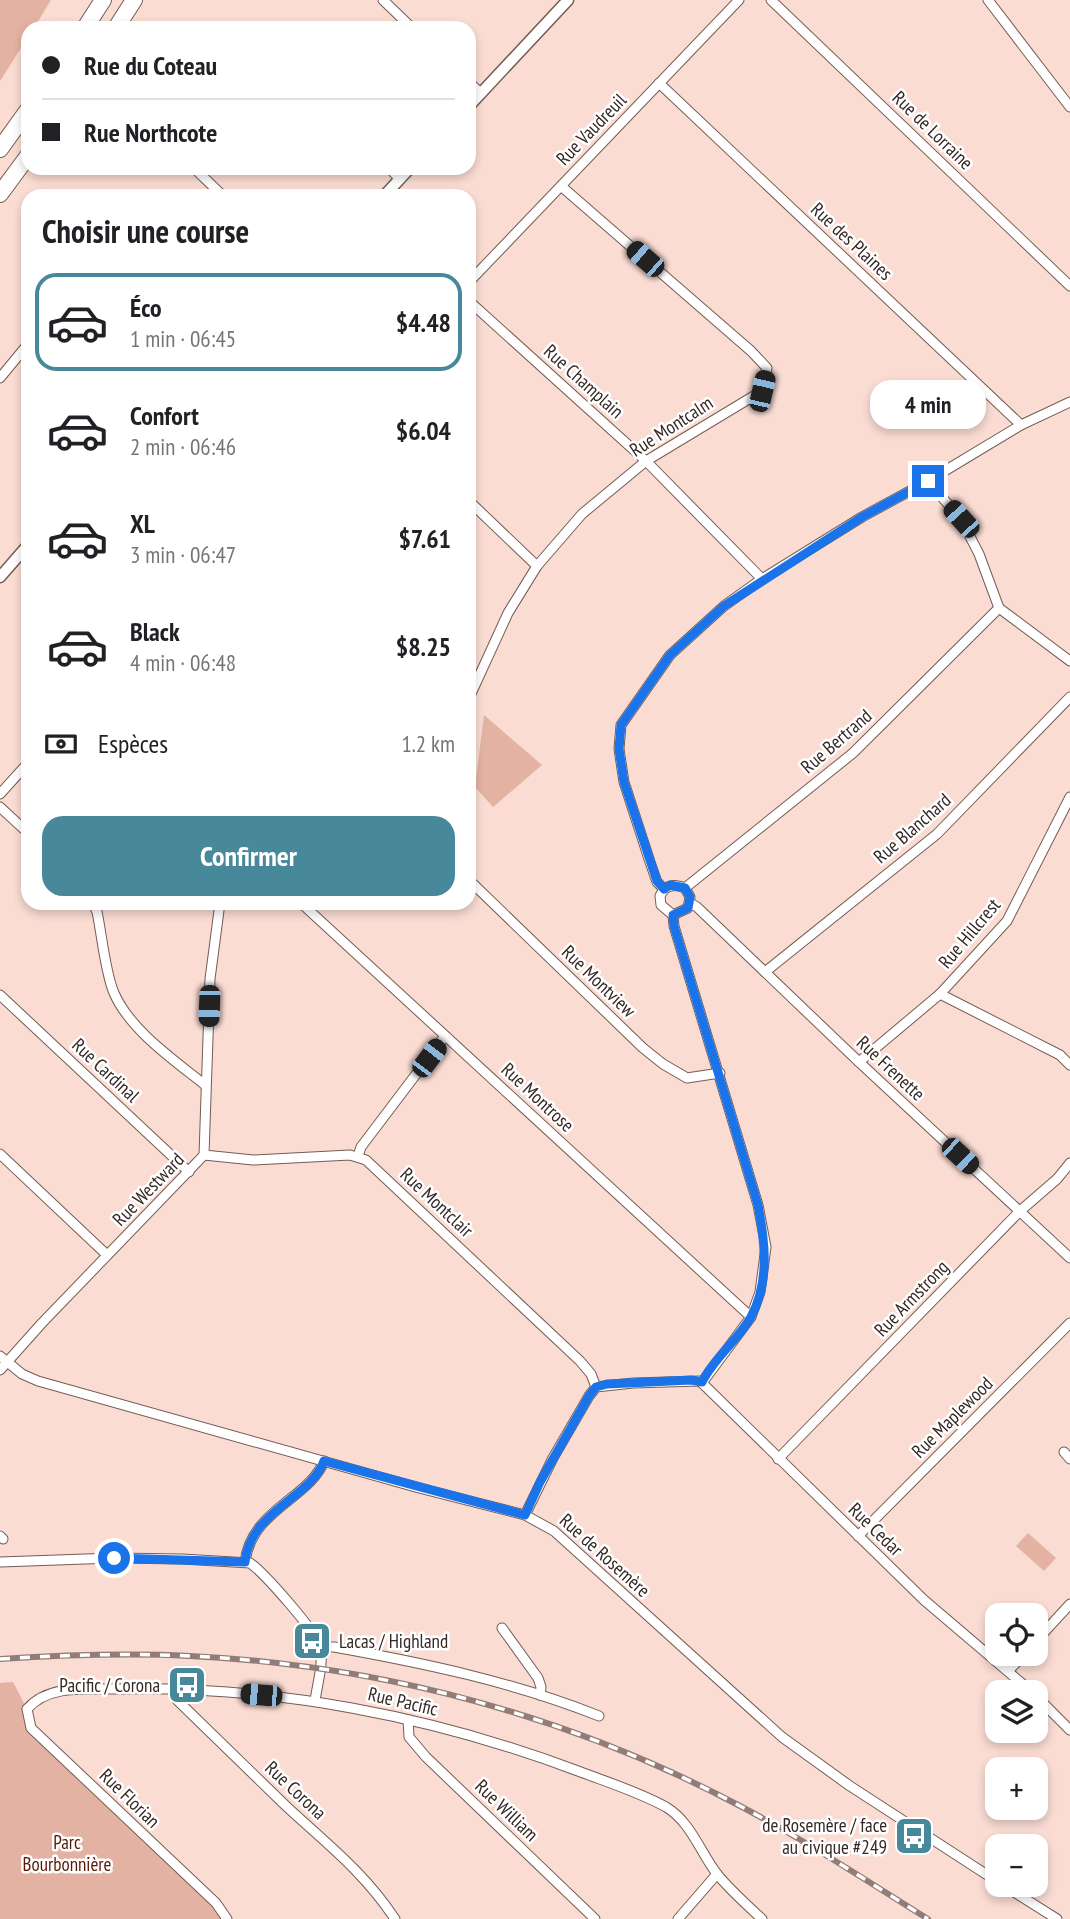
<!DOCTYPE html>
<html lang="fr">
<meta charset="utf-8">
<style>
:root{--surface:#fff;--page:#f2f2f2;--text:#202124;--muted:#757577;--line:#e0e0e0;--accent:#47899a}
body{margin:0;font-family:"PT Sans Narrow",sans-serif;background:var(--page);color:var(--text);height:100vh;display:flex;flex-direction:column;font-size:26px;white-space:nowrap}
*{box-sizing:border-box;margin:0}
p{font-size:23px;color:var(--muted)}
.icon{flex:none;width:38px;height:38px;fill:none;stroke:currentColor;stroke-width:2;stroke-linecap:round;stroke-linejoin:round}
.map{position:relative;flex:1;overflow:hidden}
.drawer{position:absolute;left:21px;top:189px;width:455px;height:721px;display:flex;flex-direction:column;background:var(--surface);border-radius:21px;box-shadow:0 4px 10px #0003}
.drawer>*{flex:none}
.top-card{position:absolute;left:21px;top:21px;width:455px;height:154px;border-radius:21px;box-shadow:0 4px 10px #0003;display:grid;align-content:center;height:154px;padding:0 21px;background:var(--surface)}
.controls{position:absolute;left:985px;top:1603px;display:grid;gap:14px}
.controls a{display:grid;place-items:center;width:63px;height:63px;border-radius:14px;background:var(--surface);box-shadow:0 4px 10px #0003;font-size:35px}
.end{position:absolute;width:32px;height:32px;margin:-16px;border:9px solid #1a73e8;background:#fff;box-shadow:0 0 0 4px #fff}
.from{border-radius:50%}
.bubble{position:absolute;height:49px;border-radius:21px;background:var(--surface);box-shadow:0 4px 10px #0003;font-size:23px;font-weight:700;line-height:49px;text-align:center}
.car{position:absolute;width:21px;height:42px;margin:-21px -10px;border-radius:9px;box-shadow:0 0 5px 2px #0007;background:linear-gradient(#222 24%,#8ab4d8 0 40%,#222 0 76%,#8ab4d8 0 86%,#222 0)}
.top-card b{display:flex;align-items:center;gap:24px;height:66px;font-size:26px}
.top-card b+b{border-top:2px solid var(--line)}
.top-card i{width:18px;height:18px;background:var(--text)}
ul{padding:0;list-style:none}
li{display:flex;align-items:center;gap:21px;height:98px;margin:0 14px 10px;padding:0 7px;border:4px solid transparent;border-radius:21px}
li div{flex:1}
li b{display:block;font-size:26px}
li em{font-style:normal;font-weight:700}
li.on{border-color:var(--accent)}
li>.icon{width:63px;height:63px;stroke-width:1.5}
h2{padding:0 21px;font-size:32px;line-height:84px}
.pay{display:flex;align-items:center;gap:18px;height:77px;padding:0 21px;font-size:26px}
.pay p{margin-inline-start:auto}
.cta{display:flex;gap:14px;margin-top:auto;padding:14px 21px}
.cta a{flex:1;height:80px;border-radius:21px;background:var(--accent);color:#fff;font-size:28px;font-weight:700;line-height:80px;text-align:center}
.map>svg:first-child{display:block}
.green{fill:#e4b2a3}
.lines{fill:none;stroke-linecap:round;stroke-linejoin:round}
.minor-casing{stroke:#755c54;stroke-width:11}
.tertiary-casing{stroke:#755c54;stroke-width:13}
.motorway-casing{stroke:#755c54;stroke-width:18}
.minor{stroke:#fff;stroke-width:9}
.tertiary{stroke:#fff;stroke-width:10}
.motorway{stroke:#fff;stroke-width:16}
.rail-casing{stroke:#917c77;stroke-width:6}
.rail{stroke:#fff;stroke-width:3.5;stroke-dasharray:10;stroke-linecap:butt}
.route{stroke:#1a73e8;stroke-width:9}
.labels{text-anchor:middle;stroke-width:5;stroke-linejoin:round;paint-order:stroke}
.street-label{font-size:19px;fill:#342825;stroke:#fff}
.poi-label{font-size:19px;fill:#342825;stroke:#fff;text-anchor:end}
.park-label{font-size:19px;fill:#591805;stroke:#fff}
</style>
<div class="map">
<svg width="1070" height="1919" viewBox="0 0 1070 1919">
<rect width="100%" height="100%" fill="#fadcd3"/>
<!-- green -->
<g class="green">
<path d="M0,0H51L34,28H28V37L0,81Z"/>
<path d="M484,715L542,765L493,807L475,787Z"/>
<path d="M1028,1533L1056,1558L1044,1571L1016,1546Z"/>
<path d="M13,1682L27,1709L31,1728L227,1919H0V1683Z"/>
</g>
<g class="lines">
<defs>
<g id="minor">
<path d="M383,0L412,28"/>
<path d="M771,0L1070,286"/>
<path d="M988,0L1070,107"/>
<path d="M469,82L480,93"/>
<path d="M659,83L1021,425"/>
<path d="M194,168L223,196"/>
<path d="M389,168L400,179"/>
<path d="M469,282L739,0"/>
<path d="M469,301L646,461L762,579"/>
<path d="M0,378L28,344"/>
<path d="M928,481L961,519L979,554L999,608L1070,661"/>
<path d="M469,501L537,566"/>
<path d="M469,753L470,696L508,613L537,566L582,514L646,461L762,391L767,368L751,351L561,186"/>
<path d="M0,794L28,763"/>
<path d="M0,807L28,833"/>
<path d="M469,880L643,1048L663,1064L687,1078L720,1073"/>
<path d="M685,888L853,753L999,608"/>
<path d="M664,889L657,882L650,862L624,782L619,749L621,725L670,655L724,606L762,579L862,517L928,481L1021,425L1070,402"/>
<path d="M664,889C672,884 677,885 685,888L690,897L688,908L673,915"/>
<path d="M664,889L660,896L661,905L673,915"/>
<path d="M93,903L97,912C102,935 105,972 114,993C130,1030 174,1060 205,1085"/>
<path d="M301,903L751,1317"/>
<path d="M690,903L697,907L859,1062L1070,1258"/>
<path d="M673,915L674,926L758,1205L766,1247L760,1292L751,1317L702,1383"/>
<path d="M765,972L937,834L1070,697"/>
<path d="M940,994L1060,1055L1070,1065"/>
<path d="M0,995L189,1172"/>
<path d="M859,1062L940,994L1007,921L1070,797"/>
<path d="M0,1154L107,1255"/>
<path d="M204,1155L253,1160L350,1155L366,1160L580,1361L591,1374L596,1387"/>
<path d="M358,1156L361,1147L445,1036"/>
<path d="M0,1356L22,1374L38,1381L419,1488L525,1515L554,1531L782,1737L850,1786L998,1882"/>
<path d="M0,1370L42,1323L204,1155L210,979L220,903"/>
<path d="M1064,1452L1070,1459"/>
<path d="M778,1459L1020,1211L1057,1179L1070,1163"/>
<path d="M525,1515L553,1458L589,1396L596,1387L633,1383L700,1381L924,1600L1032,1692"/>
<path d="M0,1536L3,1539"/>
<path d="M858,1536L1070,1323"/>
<path d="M0,1562L114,1558L182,1559L250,1563C263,1572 317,1632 320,1647C324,1663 317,1685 315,1701"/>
<path d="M245,1562C251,1510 310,1498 324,1461"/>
<path d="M502,1628L538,1678L541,1687L540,1695"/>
<path d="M1036,1641L1070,1604"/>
<path d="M320,1647H334C424,1663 514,1682 599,1716"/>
<path d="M1008,1671L1025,1654"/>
<path d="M175,1688L177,1700C214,1736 250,1771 286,1806C327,1844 364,1872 395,1919"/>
<path d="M1036,1696L1070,1730"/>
<path d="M408,1720L409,1737L426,1757L595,1919"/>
<path d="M1003,1885L1057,1919"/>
<path d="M227,1919L216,1903L31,1728L27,1709C50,1683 89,1690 121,1689C276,1686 432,1716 578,1771C607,1782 639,1792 666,1807C691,1822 700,1852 717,1874C730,1890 747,1905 762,1919"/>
<path d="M678,1919L717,1874"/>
</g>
<g id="tertiary">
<path d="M469,106L568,0"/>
<path d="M384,196L410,168"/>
<path d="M0,577L28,545"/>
</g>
<g id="motorway">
<path d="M85,28L103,0"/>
<path d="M116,28L134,0"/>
<path d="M0,149L28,110"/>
<path d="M0,194L28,156"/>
</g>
</defs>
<!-- minor casing -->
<use href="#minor" class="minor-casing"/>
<!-- tertiary casing -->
<use href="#tertiary" class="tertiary-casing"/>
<!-- motorway casing -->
<use href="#motorway" class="motorway-casing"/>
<!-- minor -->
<use href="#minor" class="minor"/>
<!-- tertiary -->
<use href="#tertiary" class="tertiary"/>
<!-- motorway -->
<use href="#motorway" class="motorway"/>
<defs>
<path id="rail" d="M0,1659C63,1655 127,1653 190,1656C382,1665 573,1717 742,1807C806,1841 867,1881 928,1919"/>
</defs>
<!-- rail casing -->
<use href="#rail" class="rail-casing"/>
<!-- rail -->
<use href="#rail" class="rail"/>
</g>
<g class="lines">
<!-- route -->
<path class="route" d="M114,1558L245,1562C250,1511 311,1498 324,1461L525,1515L540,1482L589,1396L596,1387L607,1384L691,1380L702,1382C714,1358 738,1340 751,1317C770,1282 765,1241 758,1205L674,926L673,915L688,908L690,897L685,888L670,885L664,889L657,881L624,782L619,749L621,725L670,655L724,606L862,517L928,481"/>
</g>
<!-- icons -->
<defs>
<symbol id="bus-square" viewBox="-11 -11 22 22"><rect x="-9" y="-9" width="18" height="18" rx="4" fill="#47899a" stroke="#fff"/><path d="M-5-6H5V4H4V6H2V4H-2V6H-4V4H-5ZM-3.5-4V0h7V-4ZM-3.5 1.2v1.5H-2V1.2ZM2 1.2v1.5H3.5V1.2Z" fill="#fff"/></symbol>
</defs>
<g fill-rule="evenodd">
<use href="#bus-square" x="290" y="1619" width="44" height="44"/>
<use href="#bus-square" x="165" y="1663" width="44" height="44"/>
<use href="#bus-square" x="892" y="1814" width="44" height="44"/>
</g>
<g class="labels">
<!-- street labels -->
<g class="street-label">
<text transform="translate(591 129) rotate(-46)" y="7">Rue Vaudreuil</text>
<text transform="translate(933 130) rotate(44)" y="7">Rue de Lorraine</text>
<text transform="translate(852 241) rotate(43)" y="7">Rue des Plaines</text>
<text transform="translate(584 381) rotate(42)" y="7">Rue Champlain</text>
<text transform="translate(671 426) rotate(-33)" y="7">Rue Montcalm</text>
<text transform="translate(836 741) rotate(-41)" y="7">Rue Bertrand</text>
<text transform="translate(912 828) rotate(-41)" y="7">Rue Blanchard</text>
<text transform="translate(969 933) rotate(-50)" y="7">Rue Hillcrest</text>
<text transform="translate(599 981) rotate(44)" y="7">Rue Montview</text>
<text transform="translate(891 1068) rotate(43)" y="7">Rue Frenette</text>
<text transform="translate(106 1070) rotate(43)" y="7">Rue Cardinal</text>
<text transform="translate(538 1097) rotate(43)" y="7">Rue Montrose</text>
<text transform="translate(148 1189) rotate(-46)" y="7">Rue Westward</text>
<text transform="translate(437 1202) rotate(43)" y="7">Rue Montclair</text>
<text transform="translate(911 1298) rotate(-46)" y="7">Rue Armstrong</text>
<text transform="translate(952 1417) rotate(-45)" y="7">Rue Maplewood</text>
<text transform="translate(876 1529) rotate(44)" y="7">Rue Cedar</text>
<text transform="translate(605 1555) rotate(42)" y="7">Rue de Rosemère</text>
<text transform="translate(403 1701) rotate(13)" y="7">Rue Pacific</text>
<text transform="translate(296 1790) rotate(43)" y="7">Rue Corona</text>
<text transform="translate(130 1798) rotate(44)" y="7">Rue Florian</text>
<text transform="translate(507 1810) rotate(44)" y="7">Rue William</text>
</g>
<!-- poi labels -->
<g class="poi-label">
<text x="339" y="1648" text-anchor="start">Lacas / Highland</text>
<text x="160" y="1692">Pacific / Corona</text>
<text x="887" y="1832">de Rosemère / face<tspan x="887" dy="22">au civique #249</tspan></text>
</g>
<!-- park labels -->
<g class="park-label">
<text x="67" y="1849">Parc<tspan x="67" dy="22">Bourbonnière</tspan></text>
</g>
</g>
</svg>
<div class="controls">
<a><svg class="icon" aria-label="locate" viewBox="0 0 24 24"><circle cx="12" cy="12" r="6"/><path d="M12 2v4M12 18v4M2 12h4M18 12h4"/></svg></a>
<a><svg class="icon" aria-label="layers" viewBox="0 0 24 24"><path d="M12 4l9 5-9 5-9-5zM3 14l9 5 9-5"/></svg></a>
<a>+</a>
<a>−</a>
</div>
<i class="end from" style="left:114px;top:1558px"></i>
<i class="end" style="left:928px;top:481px"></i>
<div class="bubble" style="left:870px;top:380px;width:116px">4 min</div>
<i class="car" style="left:645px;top:259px;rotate:311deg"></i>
<i class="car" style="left:762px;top:391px;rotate:13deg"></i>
<i class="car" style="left:961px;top:519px;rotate:318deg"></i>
<i class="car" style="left:209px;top:1006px;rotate:182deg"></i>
<i class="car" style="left:429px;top:1058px;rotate:37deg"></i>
<i class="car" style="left:960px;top:1156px;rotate:133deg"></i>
<i class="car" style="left:261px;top:1695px;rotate:275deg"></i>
<div class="top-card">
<b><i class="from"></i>Rue du Coteau</b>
<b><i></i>Rue Northcote</b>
</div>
<section class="drawer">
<h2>Choisir une course</h2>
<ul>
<li class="on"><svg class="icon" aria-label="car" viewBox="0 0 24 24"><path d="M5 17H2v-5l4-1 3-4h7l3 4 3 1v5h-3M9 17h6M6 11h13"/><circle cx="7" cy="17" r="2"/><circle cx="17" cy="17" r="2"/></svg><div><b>Éco</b><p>1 min · 06:45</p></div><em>$4.48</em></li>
<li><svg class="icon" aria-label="car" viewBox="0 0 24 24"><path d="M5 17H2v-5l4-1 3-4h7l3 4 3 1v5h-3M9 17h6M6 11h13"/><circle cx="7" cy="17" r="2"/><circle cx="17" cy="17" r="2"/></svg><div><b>Confort</b><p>2 min · 06:46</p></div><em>$6.04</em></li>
<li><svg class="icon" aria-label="car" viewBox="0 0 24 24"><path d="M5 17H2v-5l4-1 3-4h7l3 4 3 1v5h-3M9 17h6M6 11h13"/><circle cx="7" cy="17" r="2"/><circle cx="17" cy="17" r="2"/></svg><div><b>XL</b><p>3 min · 06:47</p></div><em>$7.61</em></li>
<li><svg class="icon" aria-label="car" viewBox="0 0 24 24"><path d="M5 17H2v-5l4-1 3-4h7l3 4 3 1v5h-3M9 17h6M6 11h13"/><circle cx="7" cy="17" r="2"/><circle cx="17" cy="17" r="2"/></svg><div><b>Black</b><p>4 min · 06:48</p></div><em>$8.25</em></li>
</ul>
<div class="pay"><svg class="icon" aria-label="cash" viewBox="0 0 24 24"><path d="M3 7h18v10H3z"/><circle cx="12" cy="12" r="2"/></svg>Espèces<p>1.2 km</p></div>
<div class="cta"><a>Confirmer</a></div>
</section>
</div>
